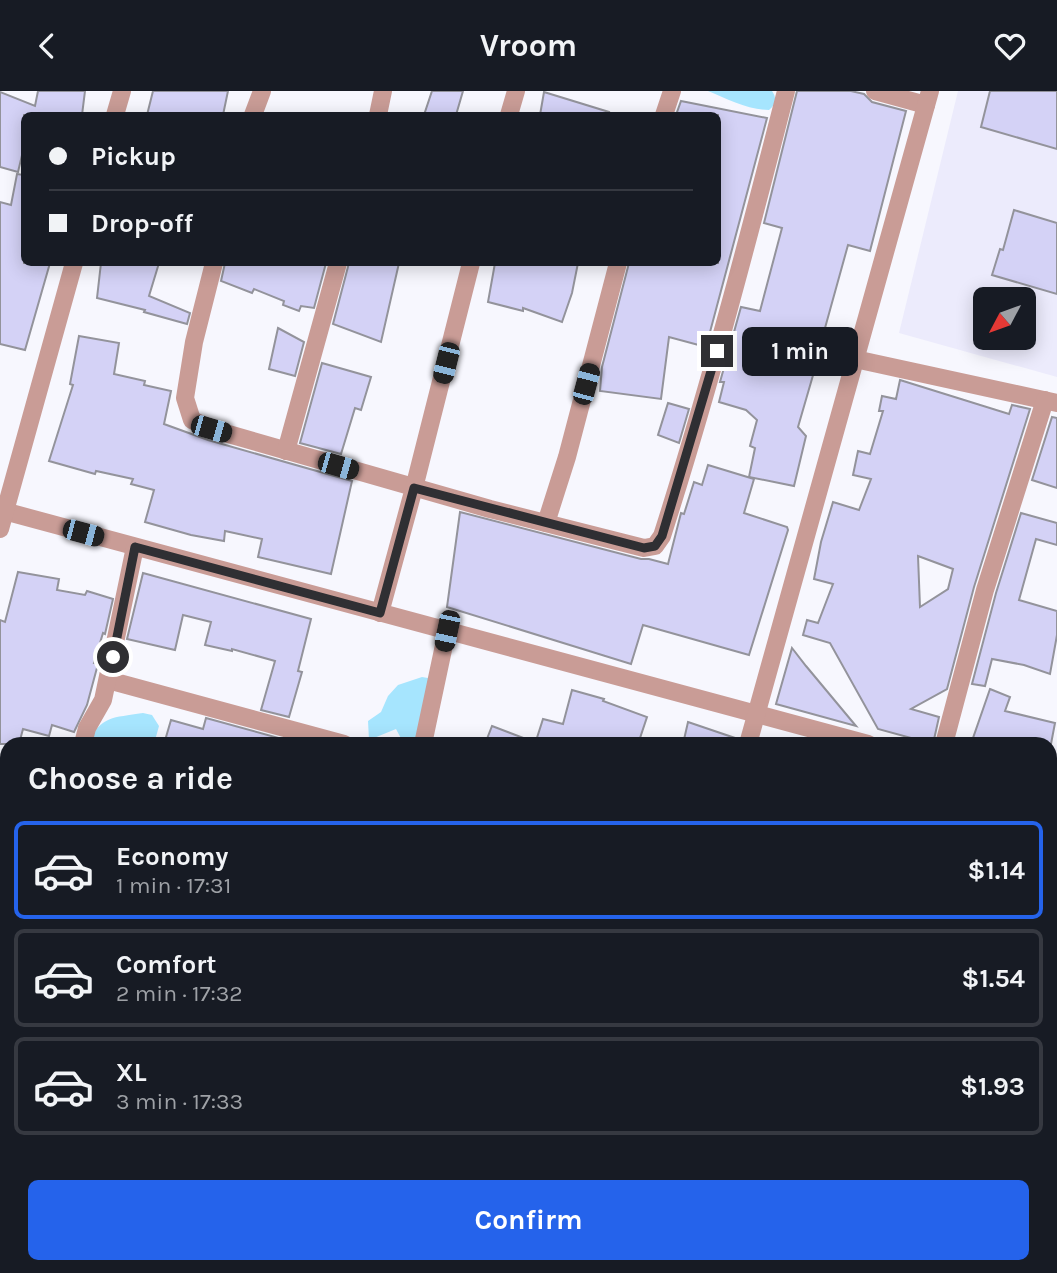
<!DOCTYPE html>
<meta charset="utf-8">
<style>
:root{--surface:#171b24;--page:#20242c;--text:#f1f3f6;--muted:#9ea1a6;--line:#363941;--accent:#2563eb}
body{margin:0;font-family:Karla,sans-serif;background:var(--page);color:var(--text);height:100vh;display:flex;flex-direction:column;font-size:26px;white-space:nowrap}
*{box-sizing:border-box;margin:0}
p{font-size:23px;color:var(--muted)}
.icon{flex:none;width:38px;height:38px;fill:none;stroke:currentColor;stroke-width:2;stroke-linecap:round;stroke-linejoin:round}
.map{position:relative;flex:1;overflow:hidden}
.side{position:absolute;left:0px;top:646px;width:1057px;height:537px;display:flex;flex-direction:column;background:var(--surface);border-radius:21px 21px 0 0;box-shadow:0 4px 18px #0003}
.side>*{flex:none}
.top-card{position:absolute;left:21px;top:21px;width:700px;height:154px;border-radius:10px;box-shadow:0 4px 18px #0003;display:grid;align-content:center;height:154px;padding:0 28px;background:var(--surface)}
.needle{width:46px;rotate:229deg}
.tools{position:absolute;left:973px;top:196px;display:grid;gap:14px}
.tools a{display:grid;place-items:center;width:63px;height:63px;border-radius:10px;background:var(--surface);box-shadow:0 4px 18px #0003;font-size:35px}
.end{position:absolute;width:32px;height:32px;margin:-16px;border:9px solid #2f2f33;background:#fff;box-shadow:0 0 0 4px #fff}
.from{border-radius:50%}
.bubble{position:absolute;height:49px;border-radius:10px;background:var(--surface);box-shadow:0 4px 18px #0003;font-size:23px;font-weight:700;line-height:49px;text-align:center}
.car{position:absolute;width:21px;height:42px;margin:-21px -10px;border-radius:9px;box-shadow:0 0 5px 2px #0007;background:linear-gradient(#222 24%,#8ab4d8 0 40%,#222 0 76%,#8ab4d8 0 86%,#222 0)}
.top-card b{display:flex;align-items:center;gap:24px;height:66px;font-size:26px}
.top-card b+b{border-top:2px solid var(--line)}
.top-card i{width:18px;height:18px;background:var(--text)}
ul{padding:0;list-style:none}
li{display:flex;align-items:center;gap:21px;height:98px;margin:0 14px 10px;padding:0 14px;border:4px solid var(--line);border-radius:10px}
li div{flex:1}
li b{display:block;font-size:26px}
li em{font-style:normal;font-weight:700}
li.active{border-color:var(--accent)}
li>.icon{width:63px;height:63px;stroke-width:1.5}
h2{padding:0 28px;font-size:32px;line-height:84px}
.action{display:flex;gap:14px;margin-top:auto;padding:14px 28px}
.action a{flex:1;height:80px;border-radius:10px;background:var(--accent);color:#fff;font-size:28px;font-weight:700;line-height:80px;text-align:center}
header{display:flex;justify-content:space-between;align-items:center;height:91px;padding:0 28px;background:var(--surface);font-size:32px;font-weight:700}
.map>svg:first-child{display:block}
.built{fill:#ecebfc;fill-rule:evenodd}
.water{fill:#a6e5fe}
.building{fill:#d4d2f6;stroke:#93939b;stroke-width:2;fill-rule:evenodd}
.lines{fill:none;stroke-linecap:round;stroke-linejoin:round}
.minor{stroke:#c99c96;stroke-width:18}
.route{stroke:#2f2f33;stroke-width:9}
</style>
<header><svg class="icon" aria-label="back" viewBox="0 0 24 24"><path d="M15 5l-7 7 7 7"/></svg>Vroom<svg class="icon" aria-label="heart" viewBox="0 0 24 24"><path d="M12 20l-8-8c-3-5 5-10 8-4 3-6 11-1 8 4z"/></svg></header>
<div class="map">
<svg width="1057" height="1182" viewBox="0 0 1057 1182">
<rect width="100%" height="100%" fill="#f7f7fe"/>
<!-- built -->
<path class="built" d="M958,0H1057V286L899,242ZM985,208H1024V247H985Z"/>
<!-- water -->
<g class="water">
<path d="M708,0H772C777,7 776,14 769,19C748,19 727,8 708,0Z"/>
<path d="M422,586L428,587V596L418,653H404L396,638L369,649L368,630L381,621L388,605L398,594Z"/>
<path d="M143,622L152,624L159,635L154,653H86C103,624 112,627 143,622Z"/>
</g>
<!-- building -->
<g class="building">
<path d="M38,0H85L82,24H24V61L23,60L18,81L0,76V1L35,15Z"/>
<path d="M153,0H228L223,24H147Z"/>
<path d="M432,0H463L456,24H424Z"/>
<path d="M797,0H851L864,3L872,11L906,20L870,160L848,154L825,237L838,241L826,270L816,274L798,336L806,345L794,395L749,386L755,357L750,355L757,329L746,319L719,311L724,291H720L741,216L760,220L782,137L764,132Z"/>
<path d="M990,0H1057V58L981,36Z"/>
<path d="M544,1L609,21L608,24H540Z"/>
<path d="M681,10L767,27L706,256L669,246L661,308L600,300L602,276L629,172H718V24H676Z"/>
<path d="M17,83L24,84V172H50L25,259L0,253V111L11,114Z"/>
<path d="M1014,119L1057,132V203L992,184L1000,158L1003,159Z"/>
<path d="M101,172H159L149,205L190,222L187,233L144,221L145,219L97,207Z"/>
<path d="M225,172H326L314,217L301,215L299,220L283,214L284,210L254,198L252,202L221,190Z"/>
<path d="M349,172H399L381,251L333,233Z"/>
<path d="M495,172H578L572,202L562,231L523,217V220L488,211Z"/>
<path d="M278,237L304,251L295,285L269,278Z"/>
<path d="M79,245L119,252L114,283L145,290L144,294L171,300L164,333L208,349L352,390L331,483L258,466L262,448L225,440L224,450L191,444L145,431L154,399L131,393L133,388L96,380L95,383L49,370L73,294L70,293Z"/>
<path d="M322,272L371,286L361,319L355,317L341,363L300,352Z"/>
<path d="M900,289L1009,323L1012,314L1030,318L974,496L947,598L911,618L939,626L933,653L878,638L830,552L803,544L807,529L818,532L833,493L814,488L821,451L833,411L859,419L871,388L853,384L858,360L870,363L883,320H879L882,305L896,308ZM918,465L953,478L948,498L920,516Z"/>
<path d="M668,312L689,318L679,352L658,344Z"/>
<path d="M1052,326L1057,327V397L1032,389Z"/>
<path d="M708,374L754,388L744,422L787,436L788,439L749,564L643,534L631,573L447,516L460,421L641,468H649L668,473L681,422L684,423L694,391L702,394Z"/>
<path d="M1021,422L1057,432V454L1036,448L1019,509L1057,520V544L1050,583L1024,574L992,568L985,595L972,593L996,502Z"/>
<path d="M18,481L59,488L57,499L85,504L87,500L113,508L105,543L103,542L94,572L98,573L87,614L74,641L52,634L49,645L23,638L19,653H0V529L5,531Z"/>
<path d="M143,482L311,528L298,580L302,581L289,626L261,619L275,570L232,558V560L205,554L211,531L183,524L175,559L127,548Z"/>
<path d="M792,557L806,575L856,635L776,613Z"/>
<path d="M990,598L1010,606L1005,620L1055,632L1051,653H980L972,650Z"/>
<path d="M572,599L604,608L603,610L647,626L638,653H535L543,628L563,633Z"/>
<path d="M206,627L293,651V653H164L171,629L203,638Z"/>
<path d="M688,631L738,648L737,653H683Z"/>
<path d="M492,635L534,651L533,653H485Z"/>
</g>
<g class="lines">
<!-- minor -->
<g class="minor">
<path d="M875,0L926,14"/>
<path d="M115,24L122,0"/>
<path d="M253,24L262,0"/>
<path d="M378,24L383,0"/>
<path d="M509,24L516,0"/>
<path d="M664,24L672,0"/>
<path d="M214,172L194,251L185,307L192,329L211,338L490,418L644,457L655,455L662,445C709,298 748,149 786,0"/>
<path d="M855,268L1057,312"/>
<path d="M286,360L338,172"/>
<path d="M0,419L868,653"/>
<path d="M546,432L567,366L618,172"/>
<path d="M0,438L74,172"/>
<path d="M380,522L414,397L471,172"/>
<path d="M108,589L344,653"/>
<path d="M83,653L87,637L103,609L135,456"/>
<path d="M423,653L447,540"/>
<path d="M748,653L930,0"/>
<path d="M944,653L985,499L1045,309"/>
<path d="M1050,706L1057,708"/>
<path d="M0,824L7,826"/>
<path d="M1050,851L1057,853"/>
<path d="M1050,975L1057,977"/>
<path d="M0,984L7,977"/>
<path d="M1050,1114L1057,1116"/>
<path d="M347,1176L368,1182"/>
<path d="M763,1176L785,1182"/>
<path d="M54,1182L55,1176"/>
<path d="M191,1182L193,1176"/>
<path d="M332,1182L334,1176"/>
<path d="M401,1182L402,1176"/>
<path d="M856,1182L858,1176"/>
<path d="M1003,1182L1005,1176"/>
</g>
</g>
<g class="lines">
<!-- route -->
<path class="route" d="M113,566L135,456L380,522L414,397L644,457L655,455L662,445L717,260"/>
</g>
</svg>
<div class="tools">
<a><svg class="needle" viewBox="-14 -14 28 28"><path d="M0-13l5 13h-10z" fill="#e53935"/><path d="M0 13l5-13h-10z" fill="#9ea1a6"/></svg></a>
</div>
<i class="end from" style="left:113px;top:566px"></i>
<i class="end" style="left:717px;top:260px"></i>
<div class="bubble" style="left:742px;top:236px;width:116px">1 min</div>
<i class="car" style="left:446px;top:272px;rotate:194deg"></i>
<i class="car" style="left:586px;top:293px;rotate:15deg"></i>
<i class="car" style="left:211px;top:338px;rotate:106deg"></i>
<i class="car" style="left:338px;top:375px;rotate:106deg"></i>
<i class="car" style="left:83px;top:442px;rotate:105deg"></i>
<i class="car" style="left:447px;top:540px;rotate:192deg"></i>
<div class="top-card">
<b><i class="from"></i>Pickup</b>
<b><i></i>Drop-off</b>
</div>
<section class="side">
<h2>Choose a ride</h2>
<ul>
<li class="active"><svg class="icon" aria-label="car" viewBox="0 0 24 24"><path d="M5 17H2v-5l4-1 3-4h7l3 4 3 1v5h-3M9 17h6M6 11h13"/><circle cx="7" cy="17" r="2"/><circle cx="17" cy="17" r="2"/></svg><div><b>Economy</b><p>1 min · 17:31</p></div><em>$1.14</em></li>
<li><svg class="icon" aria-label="car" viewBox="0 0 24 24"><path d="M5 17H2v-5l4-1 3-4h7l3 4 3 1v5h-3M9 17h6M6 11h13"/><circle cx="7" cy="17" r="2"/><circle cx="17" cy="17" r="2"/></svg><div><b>Comfort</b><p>2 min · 17:32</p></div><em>$1.54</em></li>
<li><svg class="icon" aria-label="car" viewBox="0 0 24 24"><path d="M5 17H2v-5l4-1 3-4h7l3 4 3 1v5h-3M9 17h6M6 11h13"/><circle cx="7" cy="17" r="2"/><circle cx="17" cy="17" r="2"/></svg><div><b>XL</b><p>3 min · 17:33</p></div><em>$1.93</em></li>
</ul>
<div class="action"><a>Confirm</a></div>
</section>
</div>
